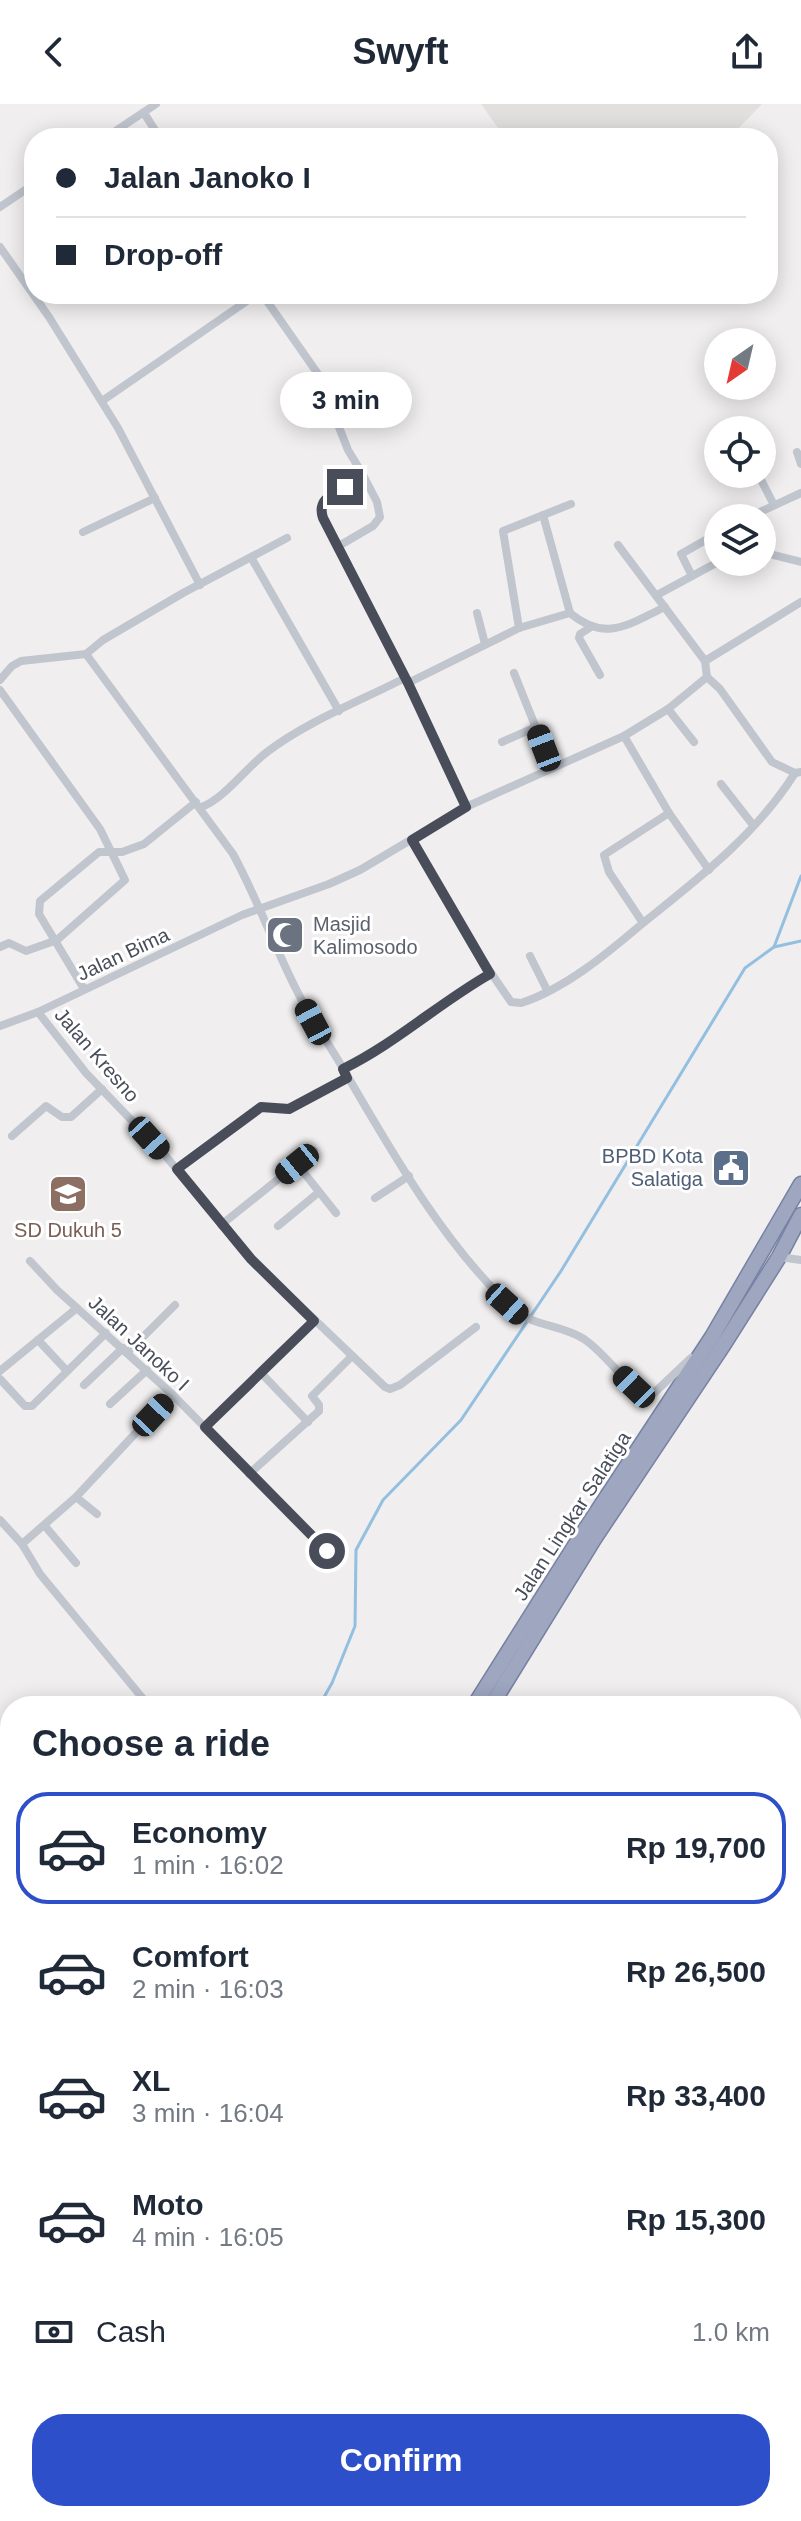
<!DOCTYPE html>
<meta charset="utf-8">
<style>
:root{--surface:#fff;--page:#f6f6f7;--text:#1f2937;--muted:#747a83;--line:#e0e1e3;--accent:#2d4fca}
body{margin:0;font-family:Arial,sans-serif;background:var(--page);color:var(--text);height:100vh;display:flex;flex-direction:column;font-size:30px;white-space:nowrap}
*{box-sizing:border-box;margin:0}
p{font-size:26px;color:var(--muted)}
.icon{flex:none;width:44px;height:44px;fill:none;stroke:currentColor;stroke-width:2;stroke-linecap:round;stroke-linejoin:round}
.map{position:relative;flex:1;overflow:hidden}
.drawer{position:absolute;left:0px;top:1592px;width:802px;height:826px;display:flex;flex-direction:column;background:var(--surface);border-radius:32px 32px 0 0;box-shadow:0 4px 20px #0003}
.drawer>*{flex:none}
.hud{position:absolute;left:24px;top:24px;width:754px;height:176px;border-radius:32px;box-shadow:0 4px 20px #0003;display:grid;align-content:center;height:176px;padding:0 32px;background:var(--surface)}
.needle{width:52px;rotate:214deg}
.controls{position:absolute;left:704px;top:224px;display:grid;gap:16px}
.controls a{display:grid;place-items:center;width:72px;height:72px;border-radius:50%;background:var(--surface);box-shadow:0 4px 20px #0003;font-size:40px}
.end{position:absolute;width:36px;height:36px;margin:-18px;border:10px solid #484d59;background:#fff;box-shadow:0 0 0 4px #fff}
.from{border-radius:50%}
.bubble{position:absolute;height:56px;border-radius:28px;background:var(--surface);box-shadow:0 4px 20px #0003;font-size:26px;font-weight:800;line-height:56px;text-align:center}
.car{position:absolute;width:24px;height:48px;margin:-24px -12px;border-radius:10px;box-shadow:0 0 6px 2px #0007;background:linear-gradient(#222 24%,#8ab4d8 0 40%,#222 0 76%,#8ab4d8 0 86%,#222 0)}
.hud b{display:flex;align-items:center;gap:28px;height:76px;font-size:30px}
.hud b+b{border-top:2px solid var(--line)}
.hud i{width:20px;height:20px;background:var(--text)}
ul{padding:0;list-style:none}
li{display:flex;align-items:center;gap:24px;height:112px;margin:0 16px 12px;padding:0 16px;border:4px solid transparent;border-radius:32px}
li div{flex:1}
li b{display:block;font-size:30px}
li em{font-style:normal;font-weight:800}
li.current{border-color:var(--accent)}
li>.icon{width:72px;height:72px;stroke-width:1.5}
h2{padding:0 32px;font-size:36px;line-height:96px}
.pay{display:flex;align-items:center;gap:20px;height:88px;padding:0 32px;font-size:30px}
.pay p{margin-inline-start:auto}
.primary-button{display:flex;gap:16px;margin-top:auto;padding:16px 32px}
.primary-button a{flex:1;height:92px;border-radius:32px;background:var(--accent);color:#fff;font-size:32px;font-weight:800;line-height:92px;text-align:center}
header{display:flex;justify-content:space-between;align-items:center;height:104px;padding:0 32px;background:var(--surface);font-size:36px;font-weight:800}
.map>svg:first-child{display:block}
.education{fill:#e1e0df}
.green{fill:#c1e9d9}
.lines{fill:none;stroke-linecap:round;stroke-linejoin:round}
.stream{stroke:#93bfe1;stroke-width:3}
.trunk-casing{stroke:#7681a3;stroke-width:17}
.minor{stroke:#c0c5ce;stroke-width:8}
.trunk{stroke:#9ea6c0;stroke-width:14}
.route{stroke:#484d59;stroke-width:10}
.labels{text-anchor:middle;stroke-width:6;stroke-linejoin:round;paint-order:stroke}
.worship-label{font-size:20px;fill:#5b616d;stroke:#fff;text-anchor:start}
.street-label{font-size:20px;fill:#484d59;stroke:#fff}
.service-label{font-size:20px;fill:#4e5e75;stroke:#fff;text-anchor:end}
.education-label{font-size:20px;fill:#785e54;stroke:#fff}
</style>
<header><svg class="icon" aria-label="back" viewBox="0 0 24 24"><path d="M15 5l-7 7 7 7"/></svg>Swyft<svg class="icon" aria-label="share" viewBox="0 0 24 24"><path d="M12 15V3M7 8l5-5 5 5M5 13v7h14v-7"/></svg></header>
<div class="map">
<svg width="801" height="2417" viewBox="0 0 801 2417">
<rect width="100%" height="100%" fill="#f0eeee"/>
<!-- education -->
<path class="education" d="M481,0H762L729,34H505Z"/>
<!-- green -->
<g class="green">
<path d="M801,2146V2258L792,2267V2153Z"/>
<path d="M10,2256V2321L0,2328V2262Z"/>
</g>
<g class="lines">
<!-- stream -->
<g class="stream">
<path d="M774,843L801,772"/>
<path d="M319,1602L332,1579L355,1522L356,1446L383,1396L461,1316L561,1167L745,864L774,843L801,837"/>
<path d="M234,2408L238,2417"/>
</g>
<defs>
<g id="trunk">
<path d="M474,1602L581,1432L712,1233L801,1080"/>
<path d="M491,1602L594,1435L724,1240L779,1153L801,1111"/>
<path d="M0,2229L10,2223"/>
<path d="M0,2248L10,2242"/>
</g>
</defs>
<!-- trunk casing -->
<use href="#trunk" class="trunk-casing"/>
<!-- minor -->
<g class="minor">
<path d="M144,9L160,34"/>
<path d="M105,34L156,0"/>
<path d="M0,103L34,80"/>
<path d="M0,143L49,213L118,324L200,481"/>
<path d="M262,190L318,270L348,346L362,369L323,397L321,408L408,579L466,703"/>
<path d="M102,297L257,190"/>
<path d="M797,348L801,360"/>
<path d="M758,370L774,401"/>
<path d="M543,411L570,509C606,539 629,520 665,503"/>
<path d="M747,414L801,389"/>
<path d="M83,428L155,394"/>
<path d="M287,434L183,489L103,536L86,550L233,750C257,794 274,842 297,887C310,913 326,936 341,961C389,1043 439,1133 508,1200C534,1225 556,1218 584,1235C606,1250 620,1274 642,1289H654L691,1254"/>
<path d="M618,441L705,557L707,573"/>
<path d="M337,443L373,422L380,413L377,398L362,369"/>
<path d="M762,448L801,458"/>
<path d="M252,455L339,607"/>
<path d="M692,472L681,450L718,429"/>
<path d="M657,491L718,458"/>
<path d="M477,509L485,540"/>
<path d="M591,523L580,530L579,534L600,571"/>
<path d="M519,524L503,427L571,400"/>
<path d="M705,557L801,498"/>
<path d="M514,569L552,664"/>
<path d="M0,576L12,562L21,557L86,550"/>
<path d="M408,579L519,524L570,509"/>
<path d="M0,586L100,725L125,776L57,836L26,847L9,839L0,843"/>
<path d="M668,605L694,638"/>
<path d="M624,632L669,709L709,766"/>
<path d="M502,638L536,623"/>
<path d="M721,680L753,721"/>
<path d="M201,703C223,696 247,663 267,648C308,617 360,597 405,574"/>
<path d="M412,736L472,841L511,898L521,899C565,885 609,848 643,819C699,774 756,731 795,669"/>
<path d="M643,819L609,768L604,751L669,709"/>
<path d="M530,852L547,886"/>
<path d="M84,885L39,810L40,797L99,748H122L144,740L196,698"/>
<path d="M38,908L86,969L164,1050L251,1155L385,1283L390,1285L400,1281L476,1223"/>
<path d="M0,922L38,908L242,811L329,780L360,766L466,703L624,632L668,605L707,573L720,585L772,658L795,669L801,668"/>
<path d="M343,965C396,939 439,899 490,870"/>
<path d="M12,1032L46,1002L62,1013H71L102,985"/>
<path d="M297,1060L314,1047"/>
<path d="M177,1065L261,1003L289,1005L347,974"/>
<path d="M375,1094L409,1072"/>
<path d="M221,1121L297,1060L336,1109"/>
<path d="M278,1122L319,1088"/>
<path d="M779,1153L801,1156"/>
<path d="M30,1157L57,1186L172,1290L327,1447"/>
<path d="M38,1236L67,1267"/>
<path d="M128,1248L175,1201"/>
<path d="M0,1267L77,1204"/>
<path d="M262,1270L308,1318"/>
<path d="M0,1275L25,1302H32L106,1229"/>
<path d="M84,1281L123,1244"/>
<path d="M110,1300L147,1266"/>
<path d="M205,1323L314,1217"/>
<path d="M249,1370L319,1307V1301L312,1292L352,1252"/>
<path d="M76,1393L97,1410"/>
<path d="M0,1416L22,1440L40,1470L149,1602"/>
<path d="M45,1422L76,1459"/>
<path d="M22,1440L76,1393L172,1290"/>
<path d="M792,2150L801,2143"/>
<path d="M0,2164L2,2162"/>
<path d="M0,2368L10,2379"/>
<path d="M36,2408L43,2417"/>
<path d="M496,2408L505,2417"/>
<path d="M749,2408L757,2417"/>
</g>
<!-- trunk -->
<use href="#trunk" class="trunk"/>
</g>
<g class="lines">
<!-- route -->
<path class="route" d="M327,1447L205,1323L314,1217L251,1155L177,1065L261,1003L289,1005L347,974L343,965C396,939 439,899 490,870L412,736L466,703L408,579L323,414C317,396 331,391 345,383"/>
</g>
<!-- icons -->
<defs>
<symbol id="mosque-square" viewBox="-11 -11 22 22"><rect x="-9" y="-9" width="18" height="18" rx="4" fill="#6b7280" stroke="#fff"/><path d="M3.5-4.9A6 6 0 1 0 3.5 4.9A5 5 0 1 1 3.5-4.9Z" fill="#fff"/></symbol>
<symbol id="civic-square" viewBox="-11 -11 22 22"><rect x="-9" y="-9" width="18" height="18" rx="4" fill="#5c6f8a" stroke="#fff"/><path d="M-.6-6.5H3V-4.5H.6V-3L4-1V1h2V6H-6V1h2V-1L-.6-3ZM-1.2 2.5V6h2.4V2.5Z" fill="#fff"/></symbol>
<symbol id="school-square" viewBox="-11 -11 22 22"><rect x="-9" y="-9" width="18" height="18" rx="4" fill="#8d6e63" stroke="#fff"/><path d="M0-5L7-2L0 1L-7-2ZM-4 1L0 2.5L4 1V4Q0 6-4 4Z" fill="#fff"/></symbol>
</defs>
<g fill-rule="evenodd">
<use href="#mosque-square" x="263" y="809" width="44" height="44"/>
<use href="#civic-square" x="709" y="1042" width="44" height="44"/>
<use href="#school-square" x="46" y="1068" width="44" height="44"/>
</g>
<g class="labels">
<!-- worship labels -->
<g class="worship-label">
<text x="313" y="827">Masjid<tspan x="313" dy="23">Kalimosodo</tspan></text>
</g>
<!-- street labels -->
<g class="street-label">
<text transform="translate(123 850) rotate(-25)" y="7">Jalan Bima</text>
<text transform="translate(97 951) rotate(49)" y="7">Jalan Kresno</text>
<text transform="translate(139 1239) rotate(43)" y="7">Jalan Janoko I</text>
<text transform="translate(572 1412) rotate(-57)" y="7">Jalan Lingkar Salatiga</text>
</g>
<!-- service labels -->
<g class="service-label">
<text x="703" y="1059">BPBD Kota<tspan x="703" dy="23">Salatiga</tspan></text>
</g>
<!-- education labels -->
<g class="education-label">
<text x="68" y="1133">SD Dukuh 5</text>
</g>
</g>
</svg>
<div class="controls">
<a><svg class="needle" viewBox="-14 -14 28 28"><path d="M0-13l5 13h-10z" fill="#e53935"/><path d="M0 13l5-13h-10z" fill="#747a83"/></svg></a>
<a><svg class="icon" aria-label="locate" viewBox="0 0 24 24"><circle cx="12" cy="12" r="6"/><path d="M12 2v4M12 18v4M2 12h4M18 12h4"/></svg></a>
<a><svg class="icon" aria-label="layers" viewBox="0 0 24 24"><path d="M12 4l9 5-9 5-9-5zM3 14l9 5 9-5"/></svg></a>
</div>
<i class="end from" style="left:327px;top:1447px"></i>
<i class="end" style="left:345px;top:383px"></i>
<div class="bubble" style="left:280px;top:268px;width:132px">3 min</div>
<i class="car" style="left:544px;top:644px;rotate:339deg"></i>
<i class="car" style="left:313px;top:918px;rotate:332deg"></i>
<i class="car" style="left:149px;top:1034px;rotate:138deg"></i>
<i class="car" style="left:297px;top:1060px;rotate:231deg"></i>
<i class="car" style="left:507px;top:1200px;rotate:132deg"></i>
<i class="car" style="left:634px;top:1283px;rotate:314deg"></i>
<i class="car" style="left:153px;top:1311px;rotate:43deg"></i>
<div class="hud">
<b><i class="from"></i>Jalan Janoko I</b>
<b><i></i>Drop-off</b>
</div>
<section class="drawer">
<h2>Choose a ride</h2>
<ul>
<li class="current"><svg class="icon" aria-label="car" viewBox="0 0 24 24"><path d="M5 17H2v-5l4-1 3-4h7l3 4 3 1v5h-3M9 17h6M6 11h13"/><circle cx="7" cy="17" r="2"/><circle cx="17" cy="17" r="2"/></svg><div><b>Economy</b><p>1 min · 16:02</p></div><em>Rp 19,700</em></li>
<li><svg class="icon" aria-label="car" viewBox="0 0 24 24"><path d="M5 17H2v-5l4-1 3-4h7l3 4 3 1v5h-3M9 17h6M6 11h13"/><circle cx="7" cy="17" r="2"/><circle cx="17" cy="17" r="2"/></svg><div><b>Comfort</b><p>2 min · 16:03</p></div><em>Rp 26,500</em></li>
<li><svg class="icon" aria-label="car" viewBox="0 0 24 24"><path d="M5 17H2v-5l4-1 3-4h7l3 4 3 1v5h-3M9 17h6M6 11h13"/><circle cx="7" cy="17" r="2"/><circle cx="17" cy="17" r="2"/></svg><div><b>XL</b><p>3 min · 16:04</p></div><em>Rp 33,400</em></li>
<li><svg class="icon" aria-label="car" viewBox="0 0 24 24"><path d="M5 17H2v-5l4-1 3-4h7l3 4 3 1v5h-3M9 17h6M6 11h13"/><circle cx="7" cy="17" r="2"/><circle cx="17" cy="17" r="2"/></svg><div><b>Moto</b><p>4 min · 16:05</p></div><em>Rp 15,300</em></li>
</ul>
<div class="pay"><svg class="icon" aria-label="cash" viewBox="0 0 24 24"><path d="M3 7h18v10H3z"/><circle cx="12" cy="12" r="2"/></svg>Cash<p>1.0 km</p></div>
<div class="primary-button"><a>Confirm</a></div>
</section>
</div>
